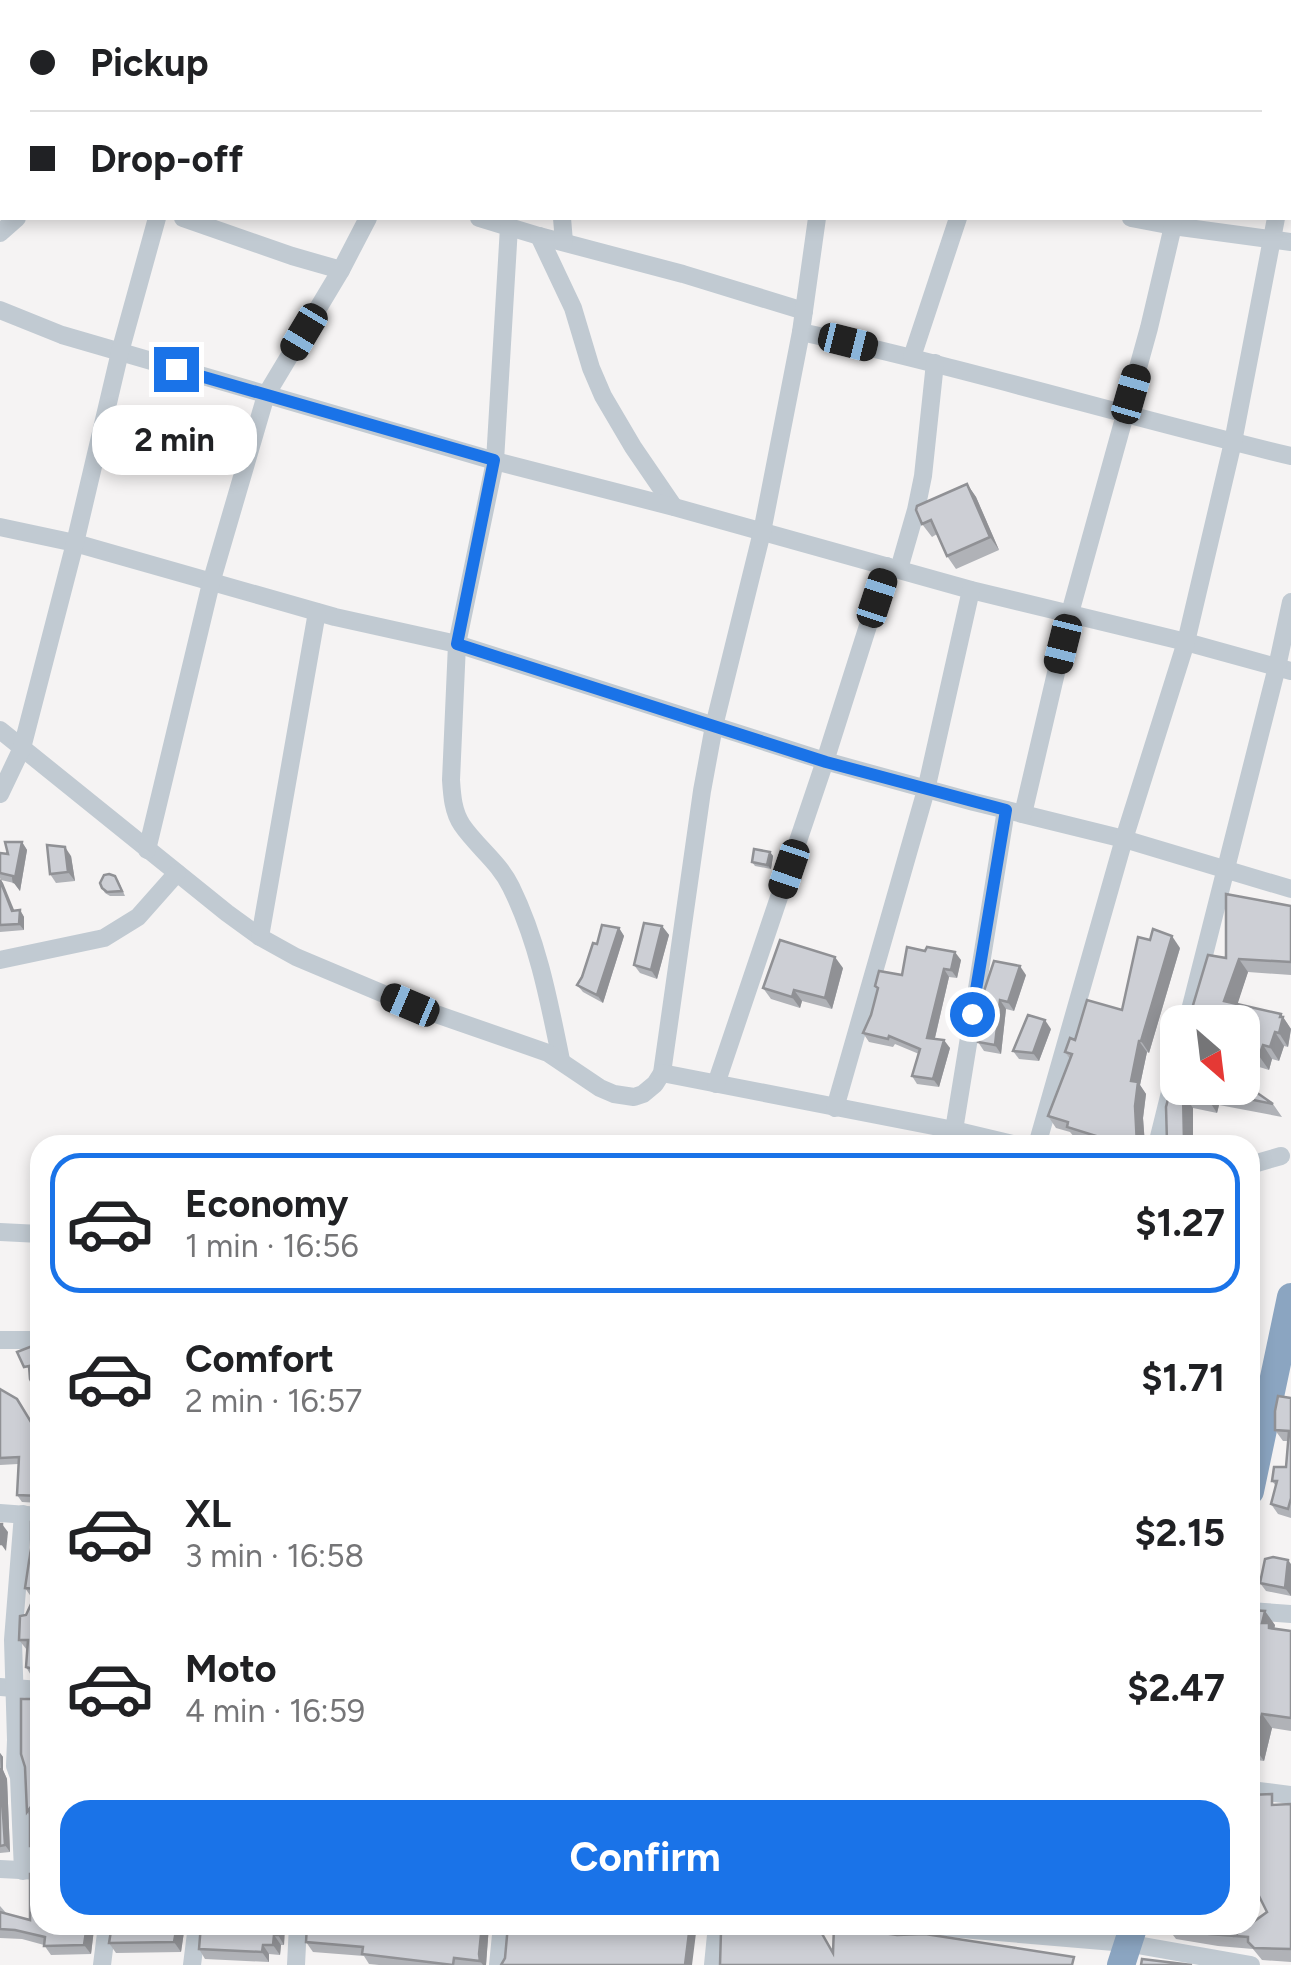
<!DOCTYPE html>
<meta charset="utf-8">
<style>
:root{--surface:#fff;--page:#f2f2f2;--text:#202124;--muted:#757577;--line:#e0e0e0;--accent:#1a73e8}
body{margin:0;font-family:Figtree,sans-serif;background:var(--page);color:var(--text);height:100vh;display:flex;flex-direction:column;font-size:38px;white-space:nowrap}
*{box-sizing:border-box;margin:0}
p{font-size:32px;color:var(--muted)}
.icon{flex:none;width:55px;height:55px;fill:none;stroke:currentColor;stroke-width:2;stroke-linecap:round;stroke-linejoin:round}
.map{position:relative;flex:1;overflow:hidden}
.panel{position:absolute;left:30px;top:1135px;width:1230px;height:800px;display:flex;flex-direction:column;background:var(--surface);border-radius:30px;box-shadow:0 5px 15px #0003}
.panel>*{flex:none}
.top-card{position:absolute;left:0px;top:0px;width:1292px;height:220px;box-shadow:0 5px 15px #0003;display:grid;align-content:center;height:220px;padding:0 30px;background:var(--surface)}
.needle{width:65px;rotate:152deg}
.fabs{position:absolute;left:1160px;top:1005px;display:grid;gap:20px}
.fabs a{display:grid;place-items:center;width:100px;height:100px;border-radius:20px;background:var(--surface);box-shadow:0 5px 15px #0003;font-size:50px}
.end{position:absolute;width:45px;height:45px;margin:-22px;border:12px solid #1a73e8;background:#fff;box-shadow:0 0 0 5px #fff}
.from{border-radius:50%}
.bubble{position:absolute;height:70px;border-radius:30px;background:var(--surface);box-shadow:0 5px 15px #0003;font-size:32px;font-weight:700;line-height:70px;text-align:center}
.car{position:absolute;width:30px;height:60px;margin:-30px -15px;border-radius:12px;box-shadow:0 0 8px 2px #0007;background:linear-gradient(#222 24%,#8ab4d8 0 40%,#222 0 76%,#8ab4d8 0 86%,#222 0)}
.top-card b{display:flex;align-items:center;gap:35px;height:95px;font-size:38px}
.top-card b+b{border-top:2px solid var(--line)}
.top-card i{width:25px;height:25px;background:var(--text)}
ul{padding:18px 0 0;list-style:none}
li{display:flex;align-items:center;gap:30px;height:140px;margin:0 20px 15px;padding:0 10px;border:5px solid transparent;border-radius:30px}
li div{flex:1}
li b{display:block;font-size:38px}
li em{font-style:normal;font-weight:700}
li.active{border-color:var(--accent)}
li>.icon{width:90px;height:90px;stroke-width:1.5}
.primary-button{display:flex;gap:20px;margin-top:auto;padding:20px 30px}
.primary-button a{flex:1;height:115px;border-radius:30px;background:var(--accent);color:#fff;font-size:40px;font-weight:700;line-height:115px;text-align:center}
.map>svg:first-child{display:block}
.lines{fill:none;stroke-linecap:round;stroke-linejoin:round}
.minor{stroke:#c1cad2;stroke-width:18}
.highway{stroke:#8ba5c1;stroke-width:28}
.wall{fill:#b0b2b7}
.shaded-wall{fill:#909195}
.building{fill:#cdcfd5;stroke:#909195;stroke-width:2.5}
.route{stroke:#1a73e8;stroke-width:12}
</style>
<div class="map">
<svg width="1291" height="1965" viewBox="0 0 1291 1965">
<rect width="100%" height="100%" fill="#f5f3f3"/>
<g class="lines">
<!-- minor -->
<g class="minor">
<path d="M413,0L421,2"/>
<path d="M1204,0L1210,2"/>
<path d="M456,2L457,0"/>
<path d="M581,2L583,0"/>
<path d="M853,2L854,0"/>
<path d="M1050,2L1051,0"/>
<path d="M0,15L2,16"/>
<path d="M1290,32H1291"/>
<path d="M1290,152L1291,147"/>
<path d="M183,218L292,256L341,270"/>
<path d="M479,218L539,236L683,274L804,311"/>
<path d="M562,218L564,242"/>
<path d="M1131,218L1173,226L1291,242"/>
<path d="M509,227L495,461L457,644L451,780C452,795 453,812 462,825C477,847 499,862 511,887C538,942 549,1001 561,1060"/>
<path d="M0,233L17,218"/>
<path d="M539,236L573,308L591,368L603,396L633,447L674,507"/>
<path d="M0,310L62,335L495,461L674,507L971,590L1186,642L1291,671"/>
<path d="M801,332C966,368 1127,417 1291,456"/>
<path d="M912,357L958,218"/>
<path d="M0,527L75,543L335,617L457,644L825,761L974,802L1124,839L1291,889"/>
<path d="M899,569L916,510L923,476L935,363"/>
<path d="M0,730L227,913L260,937L296,957L410,1005L548,1053L600,1088L614,1094L634,1097L643,1094L655,1084L662,1073L702,791L714,726L762,532L801,332L817,218"/>
<path d="M0,794L22,748L75,543L120,352L157,218"/>
<path d="M1023,814L1070,613L1149,328L1173,226"/>
<path d="M147,850L211,583L266,395L341,270L368,218"/>
<path d="M260,937L317,612"/>
<path d="M0,960L104,938L138,917L177,873"/>
<path d="M1187,1022L1277,667L1291,602"/>
<path d="M662,1073L954,1130L1017,1145"/>
<path d="M716,1084L825,761L887,566"/>
<path d="M835,1108L926,790L971,590"/>
<path d="M954,1130L1006,810"/>
<path d="M1037,1145L1124,839L1186,642L1233,442L1276,218"/>
<path d="M1157,1145L1178,1060"/>
<path d="M1250,1165L1281,1156"/>
<path d="M0,1232L40,1234"/>
<path d="M0,1340H40"/>
<path d="M0,1513L40,1516"/>
<path d="M1250,1611L1291,1614"/>
<path d="M0,1687L40,1690"/>
<path d="M1250,1790L1291,1795"/>
<path d="M0,1869L40,1871"/>
<path d="M23,1871L19,1777L15,1766L16,1740L13,1640L23,1514"/>
<path d="M914,1925L1126,1943L1251,1965"/>
<path d="M102,1965L107,1925"/>
<path d="M192,1965L197,1925"/>
<path d="M296,1965L298,1925"/>
<path d="M498,1965L502,1925"/>
<path d="M713,1965L717,1925"/>
</g>
<!-- highway -->
<g class="highway">
<path d="M1250,1491L1291,1297"/>
<path d="M1121,1965L1134,1925"/>
</g>
</g>
<!-- wall -->
<g class="wall">
<path d="M967,484L976,497L999,550L956,569L947,556L937,534L932,537L922,524Z"/>
<path d="M22,842L27,850L20,891L14,883L1,880L0,878V853L8,854Z"/>
<path d="M770,852L773,856L771,869L755,866L752,862Z"/>
<path d="M71,856L75,881L56,883L50,874Z"/>
<path d="M0,879L14,911L20,910L24,917V930L0,932Z"/>
<path d="M118,880L125,896H110L105,893L102,888Z"/>
<path d="M1291,906V975L1248,972L1237,1004L1281,1014L1291,1029L1288,1047L1284,1046L1279,1061L1272,1059L1269,1070L1256,1066L1253,1090L1273,1104L1282,1117L1219,1105L1217,1113L1193,1108V1145H1169L1167,1142L1226,958Z"/>
<path d="M662,926L669,935L657,979L640,973L634,965Z"/>
<path d="M619,928L624,936L603,1003L583,992L577,985L597,944Z"/>
<path d="M1180,948L1149,1053L1147,1052L1140,1085L1146,1094L1143,1118L1145,1145H1097L1075,1138L1070,1132L1056,1128L1048,1116L1070,1059L1065,1052L1075,1040L1122,1010Z"/>
<path d="M925,951L961,960L957,978L949,977L935,1038L950,1048L939,1087L917,1084L912,1076L919,1054L895,1044L893,1047L869,1042L863,1033L871,1015L878,990L875,986L902,975Z"/>
<path d="M843,968L832,1009L802,1001L800,1008L771,999L763,988Z"/>
<path d="M1026,975L1014,1011L1006,1009L1001,1054L984,1051L978,1042L984,991Z"/>
<path d="M1051,1029L1039,1061L1019,1059L1013,1051Z"/>
<path d="M0,1389L34,1427L40,1423V1503L22,1502L17,1495L18,1464L0,1465Z"/>
<path d="M1291,1398V1518L1278,1514L1271,1504L1276,1486L1272,1481L1286,1467L1288,1441H1283L1275,1430Z"/>
<path d="M40,1522V1679L32,1677L26,1667L27,1650L19,1640L34,1598H32L25,1588Z"/>
<path d="M1291,1564V1596L1266,1591L1260,1583Z"/>
<path d="M1250,1610L1275,1625L1274,1629L1291,1631V1731L1272,1728L1264,1761L1250,1759V1762Z"/>
<path d="M40,1699V1855L36,1856L30,1846V1816L27,1812Z"/>
<path d="M0,1753L3,1757V1770L7,1779L10,1852L0,1853Z"/>
<path d="M1279,1804H1291V1962L1262,1960L1253,1949L1218,1946L1176,1939L1167,1927L1246,1928L1267,1912L1250,1879Z"/>
<path d="M0,1906L7,1914L40,1925L94,1929L91,1954L51,1955L44,1945L22,1939L0,1938Z"/>
<path d="M185,1925L181,1952L116,1953L109,1943Z"/>
<path d="M201,1925H285L284,1945H281L280,1955L269,1954V1962L205,1959L199,1949Z"/>
<path d="M307,1925H489L486,1965H379L369,1964L364,1956L313,1952L306,1942Z"/>
<path d="M1076,1925H1101L1100,1928Z"/>
</g>
<!-- shaded-wall -->
<g class="shaded-wall">
<path d="M967,484L976,497L999,550L990,537Z"/>
<path d="M22,842L27,850L20,891L14,883Z"/>
<path d="M65,847L71,856L75,881L68,872Z"/>
<path d="M770,852L773,856L771,869L767,865Z"/>
<path d="M0,879L3,883L17,917L12,911Z"/>
<path d="M20,910L24,917V930L19,924Z"/>
<path d="M662,926L669,935L657,979L651,970Z"/>
<path d="M619,928L624,936L603,1003L597,995Z"/>
<path d="M1172,936L1180,948L1149,1053L1141,1041Z"/>
<path d="M955,952L961,960L957,978L951,970Z"/>
<path d="M835,957L843,968L832,1009L825,998Z"/>
<path d="M1239,959L1248,972L1234,1015L1224,1001Z"/>
<path d="M1020,966L1026,975L1014,1011L1008,1002Z"/>
<path d="M944,969L949,977L933,1046L927,1038Z"/>
<path d="M794,990L802,1001L800,1008L792,997Z"/>
<path d="M1000,1000L1006,1009L1001,1054L995,1045Z"/>
<path d="M1281,1014L1291,1029L1288,1047L1279,1033Z"/>
<path d="M1045,1020L1051,1029L1039,1061L1033,1053Z"/>
<path d="M1275,1032L1284,1046L1279,1061L1270,1047Z"/>
<path d="M944,1040L950,1048L939,1087L933,1079Z"/>
<path d="M1139,1041L1147,1052L1140,1085L1146,1094L1143,1118L1145,1145H1137L1131,1081Z"/>
<path d="M1263,1045L1272,1059L1269,1070L1259,1056Z"/>
<path d="M1247,1052L1256,1066L1252,1097L1243,1083Z"/>
<path d="M1209,1091L1219,1105L1217,1113L1208,1099Z"/>
<path d="M1183,1094L1193,1108V1145H1186L1184,1141Z"/>
<path d="M2,1524L8,1532L6,1551L1,1544Z"/>
<path d="M1288,1560L1291,1564V1596L1285,1588Z"/>
<path d="M1265,1611L1275,1625L1274,1630L1279,1642L1262,1623Z"/>
<path d="M1262,1714L1272,1728L1264,1761L1254,1747Z"/>
<path d="M0,1753L3,1757V1770L7,1779L10,1852L5,1845Z"/>
<path d="M87,1925H91L94,1929L91,1954L84,1945Z"/>
<path d="M177,1925H185L181,1952L174,1942Z"/>
<path d="M278,1925H285L284,1945L278,1935Z"/>
<path d="M482,1925H489L486,1965H483L480,1961L479,1954Z"/>
<path d="M690,1925L696,1933L692,1965H685Z"/>
<path d="M1236,1925H1246L1245,1937L1236,1936Z"/>
<path d="M274,1935L281,1945L280,1955L273,1945Z"/>
<path d="M263,1945L269,1954V1962L262,1952Z"/>
</g>
<!-- building -->
<g class="building">
<path d="M1265,0H1291L1289,2H1269Z"/>
<path d="M967,484L990,537L947,556L931,520L922,524L916,510L917,506Z"/>
<path d="M5,842H22L14,883L13,876L0,873V853L8,854Z"/>
<path d="M47,845L65,847L68,872L50,874Z"/>
<path d="M754,849L770,852L767,865L752,862Z"/>
<path d="M109,874L115,876L122,891L107,892L102,888L100,883L104,875Z"/>
<path d="M0,880L12,911L20,910L19,924L0,925Z"/>
<path d="M1226,894L1291,906V962L1239,959L1224,1001L1281,1014L1280,1017H1283L1279,1033L1275,1032L1270,1047L1263,1045L1259,1056L1247,1052L1243,1083L1273,1104L1209,1091L1208,1099L1183,1094L1184,1141L1167,1142L1166,1107L1178,1060V1088H1242V1022H1188L1208,955L1226,958Z"/>
<path d="M644,923L662,926L651,970L634,965Z"/>
<path d="M602,925L619,928L597,995L577,985L582,977L593,943L597,944Z"/>
<path d="M1153,929L1172,936L1141,1041H1139L1131,1081L1138,1082L1135,1106L1137,1145H1125L1067,1127L1068,1122L1048,1116L1072,1054L1065,1052L1070,1038L1075,1040L1087,1000L1122,1010L1138,937L1150,940Z"/>
<path d="M780,940L835,957L825,998L794,990L792,997L763,988Z"/>
<path d="M907,947L925,951L927,947L955,952L951,970L944,969L927,1038L944,1040L933,1079L912,1076L920,1049L889,1036L888,1039L863,1033L871,1015L878,988L875,986L879,971L902,975Z"/>
<path d="M994,961L1020,966L1008,1002L1000,1000L995,1045L978,1042L984,991Z"/>
<path d="M1028,1015L1045,1020L1033,1053L1013,1051Z"/>
<path d="M40,1343V1399L30,1379L29,1366L24,1367L17,1352Z"/>
<path d="M0,1389L17,1399L34,1427L40,1423V1496L17,1495L19,1457L0,1458Z"/>
<path d="M1278,1396L1291,1398V1498L1288,1509L1271,1504L1277,1481H1272L1274,1467H1286L1289,1431L1275,1430V1411Z"/>
<path d="M31,1522H40V1671L26,1667L28,1640H19L20,1616L26,1615L38,1589L25,1588L31,1548Z"/>
<path d="M0,1524H2L1,1544H0Z"/>
<path d="M1273,1557L1288,1560L1285,1588L1260,1583L1265,1559Z"/>
<path d="M1250,1610L1265,1611L1262,1623H1269V1628L1291,1631V1718L1262,1714L1254,1747L1250,1746Z"/>
<path d="M21,1699H40V1846H30V1808L27,1812L25,1767L21,1754Z"/>
<path d="M0,1768L5,1845L0,1846Z"/>
<path d="M1272,1794V1805L1291,1804V1949L1254,1948L1248,1942V1937L1209,1934L1167,1927V1925H1236L1235,1935L1267,1912L1257,1892V1881H1251L1250,1879V1795Z"/>
<path d="M30,1874H40V1925H87L84,1945L44,1946L45,1937L15,1930L0,1929V1912L30,1920Z"/>
<path d="M112,1925H177L174,1942L109,1943Z"/>
<path d="M201,1925H278V1935H274L273,1945H263L262,1952L199,1949Z"/>
<path d="M307,1925H482L479,1954L480,1961L454,1958L453,1965L362,1954L363,1947L306,1942Z"/>
<path d="M508,1925H690L685,1965H501L505,1958Z"/>
<path d="M724,1925H738L739,1928L754,1929L765,1925H817L833,1953L834,1926L897,1935L925,1934L1074,1957L1072,1965H720L721,1931Z"/>
<path d="M1142,1959L1192,1965H1141Z"/>
</g>
<g class="lines">
<!-- route -->
<path class="route" d="M176,369L494,460L457,644L826,762L1006,810L972,1014"/>
</g>
</svg>
<div class="fabs">
<a><svg class="needle" viewBox="-14 -14 28 28"><path d="M0-13l5 13h-10z" fill="#e53935"/><path d="M0 13l5-13h-10z" fill="#757577"/></svg></a>
</div>
<i class="end from" style="left:972px;top:1014px"></i>
<i class="end" style="left:176px;top:369px"></i>
<div class="bubble" style="left:92px;top:405px;width:165px">2 min</div>
<i class="car" style="left:304px;top:332px;rotate:211deg"></i>
<i class="car" style="left:848px;top:342px;rotate:104deg"></i>
<i class="car" style="left:1131px;top:394px;rotate:16deg"></i>
<i class="car" style="left:877px;top:598px;rotate:18deg"></i>
<i class="car" style="left:1063px;top:644px;rotate:194deg"></i>
<i class="car" style="left:789px;top:869px;rotate:199deg"></i>
<i class="car" style="left:410px;top:1005px;rotate:293deg"></i>
<div class="top-card">
<b><i class="from"></i>Pickup</b>
<b><i></i>Drop-off</b>
</div>
<section class="panel">
<ul>
<li class="active"><svg class="icon" aria-label="car" viewBox="0 0 24 24"><path d="M5 17H2v-5l4-1 3-4h7l3 4 3 1v5h-3M9 17h6M6 11h13"/><circle cx="7" cy="17" r="2"/><circle cx="17" cy="17" r="2"/></svg><div><b>Economy</b><p>1 min · 16:56</p></div><em>$1.27</em></li>
<li><svg class="icon" aria-label="car" viewBox="0 0 24 24"><path d="M5 17H2v-5l4-1 3-4h7l3 4 3 1v5h-3M9 17h6M6 11h13"/><circle cx="7" cy="17" r="2"/><circle cx="17" cy="17" r="2"/></svg><div><b>Comfort</b><p>2 min · 16:57</p></div><em>$1.71</em></li>
<li><svg class="icon" aria-label="car" viewBox="0 0 24 24"><path d="M5 17H2v-5l4-1 3-4h7l3 4 3 1v5h-3M9 17h6M6 11h13"/><circle cx="7" cy="17" r="2"/><circle cx="17" cy="17" r="2"/></svg><div><b>XL</b><p>3 min · 16:58</p></div><em>$2.15</em></li>
<li><svg class="icon" aria-label="car" viewBox="0 0 24 24"><path d="M5 17H2v-5l4-1 3-4h7l3 4 3 1v5h-3M9 17h6M6 11h13"/><circle cx="7" cy="17" r="2"/><circle cx="17" cy="17" r="2"/></svg><div><b>Moto</b><p>4 min · 16:59</p></div><em>$2.47</em></li>
</ul>
<div class="primary-button"><a>Confirm</a></div>
</section>
</div>
